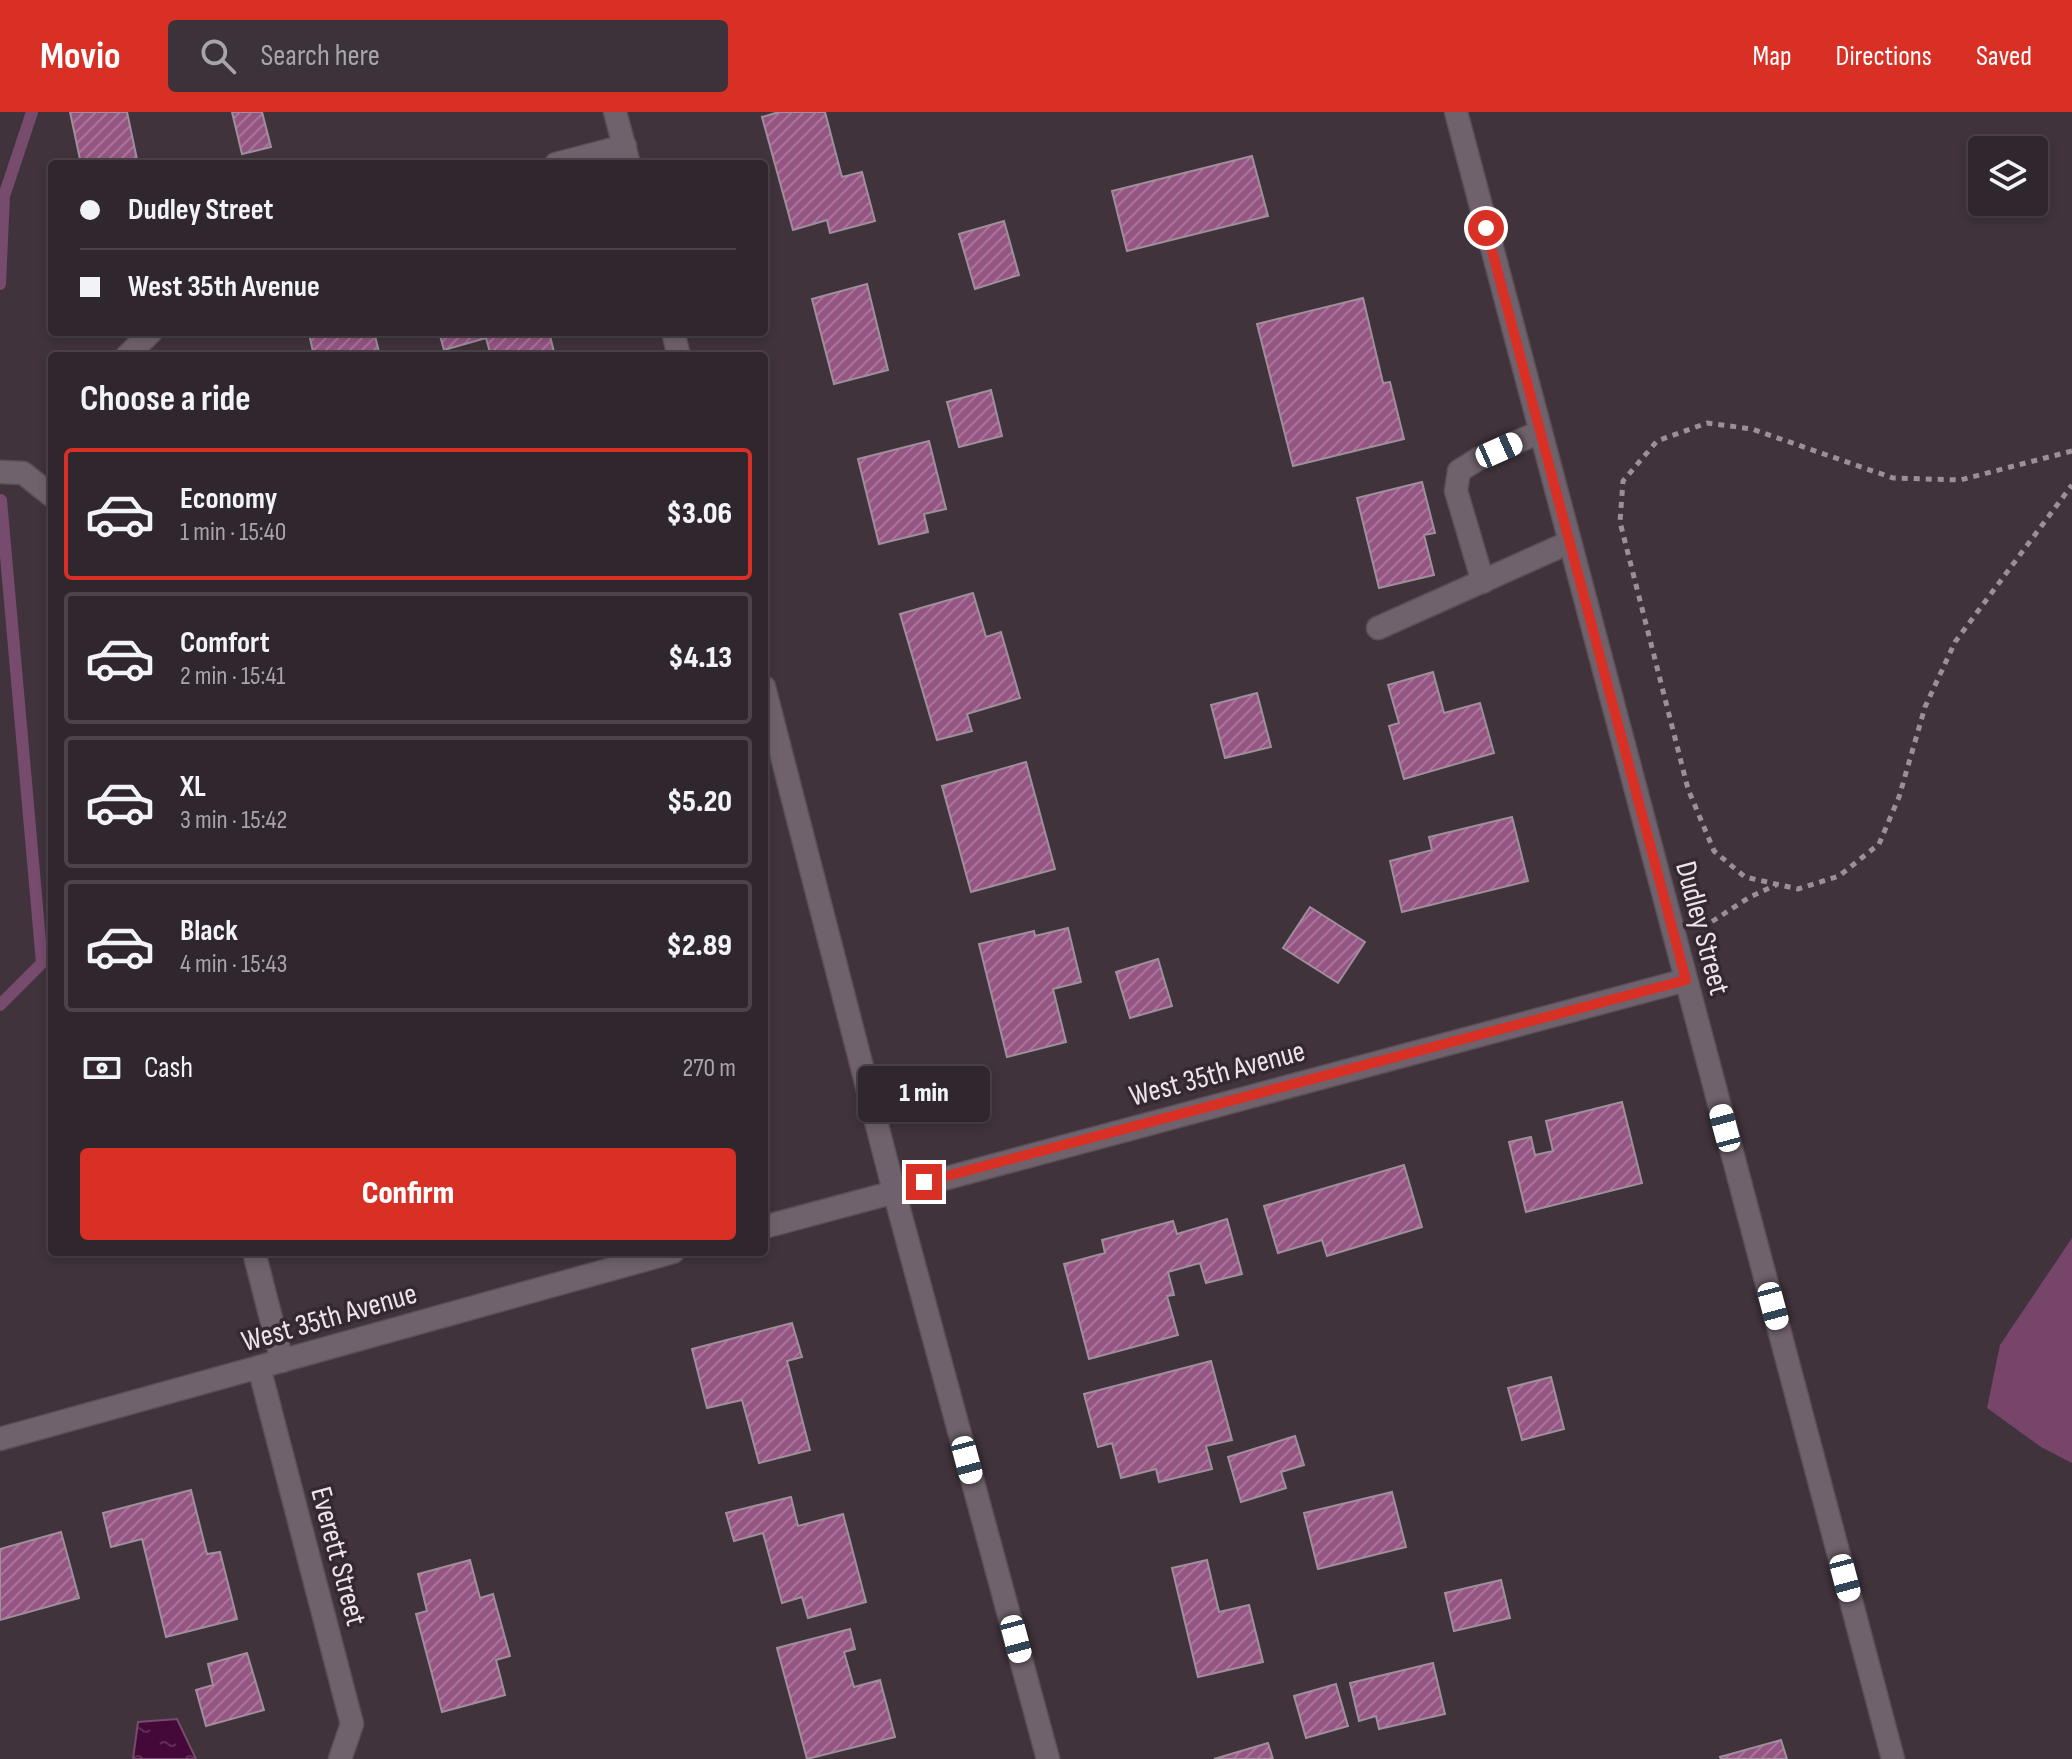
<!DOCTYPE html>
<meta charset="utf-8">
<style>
:root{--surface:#30262d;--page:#3c3239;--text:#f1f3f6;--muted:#a8a5aa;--line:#4b4349;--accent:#d93025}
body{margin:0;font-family:"Sofia Sans Condensed",sans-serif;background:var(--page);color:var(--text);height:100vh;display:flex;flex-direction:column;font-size:30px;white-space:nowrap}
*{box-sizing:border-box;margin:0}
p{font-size:26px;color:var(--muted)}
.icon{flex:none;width:44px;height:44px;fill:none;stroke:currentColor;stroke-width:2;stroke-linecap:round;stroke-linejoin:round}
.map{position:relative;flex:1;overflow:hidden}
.details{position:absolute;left:48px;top:240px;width:720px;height:904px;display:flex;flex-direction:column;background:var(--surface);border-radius:8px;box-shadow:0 4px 12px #0003,0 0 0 2px var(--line)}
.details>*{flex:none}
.hud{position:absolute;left:48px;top:48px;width:720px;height:176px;border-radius:8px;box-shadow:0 4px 12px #0003,0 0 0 2px var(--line);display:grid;align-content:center;height:176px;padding:0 32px;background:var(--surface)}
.buttons{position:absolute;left:1968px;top:24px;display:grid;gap:16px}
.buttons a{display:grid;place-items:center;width:80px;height:80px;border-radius:8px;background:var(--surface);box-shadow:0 4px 12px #0003,0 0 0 2px var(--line);font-size:40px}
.end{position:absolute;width:36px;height:36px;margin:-18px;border:10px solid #d93025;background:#fff;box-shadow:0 0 0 4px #fff}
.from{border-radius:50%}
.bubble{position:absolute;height:56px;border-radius:8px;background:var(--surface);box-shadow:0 4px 12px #0003,0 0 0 2px var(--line);font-size:26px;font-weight:800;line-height:56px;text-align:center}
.car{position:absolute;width:24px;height:48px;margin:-24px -12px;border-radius:10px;box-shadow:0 0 6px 2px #0007;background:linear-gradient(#fff 24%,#345 0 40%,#fff 0 76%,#345 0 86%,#fff 0)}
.hud b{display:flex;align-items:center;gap:28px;height:76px;font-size:30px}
.hud b+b{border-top:2px solid var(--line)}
.hud i{width:20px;height:20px;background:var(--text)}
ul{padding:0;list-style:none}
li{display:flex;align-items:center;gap:24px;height:132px;margin:0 16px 12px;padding:0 16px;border:4px solid var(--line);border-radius:8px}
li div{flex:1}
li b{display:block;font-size:30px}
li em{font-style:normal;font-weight:800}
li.active{border-color:var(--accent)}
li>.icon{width:72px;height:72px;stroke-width:1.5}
h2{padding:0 32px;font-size:36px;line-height:96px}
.pay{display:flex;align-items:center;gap:20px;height:88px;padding:0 32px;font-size:30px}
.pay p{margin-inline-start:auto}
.action{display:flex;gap:16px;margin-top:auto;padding:16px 32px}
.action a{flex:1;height:92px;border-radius:8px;background:var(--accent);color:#fff;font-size:32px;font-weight:800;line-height:92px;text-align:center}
header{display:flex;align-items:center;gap:48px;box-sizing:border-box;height:112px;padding:0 40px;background:var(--accent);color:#fff}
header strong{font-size:38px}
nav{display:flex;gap:44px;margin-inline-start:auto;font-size:28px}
.search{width:560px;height:72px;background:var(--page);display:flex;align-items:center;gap:20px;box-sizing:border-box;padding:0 28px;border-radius:8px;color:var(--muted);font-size:30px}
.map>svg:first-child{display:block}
.garden{fill:#774569}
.water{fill:url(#water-ripples);stroke:#774b6d;stroke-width:2}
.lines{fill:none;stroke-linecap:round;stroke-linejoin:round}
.stream{stroke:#774b6d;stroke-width:12}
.building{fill:url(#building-hatch);stroke:#9f8f9a;stroke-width:2}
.service-casing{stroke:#5a4f57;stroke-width:25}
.minor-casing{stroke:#5a4f57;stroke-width:25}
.tertiary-casing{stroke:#5a4f57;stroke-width:25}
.path{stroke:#9b9097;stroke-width:5;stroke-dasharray:6 6;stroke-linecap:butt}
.service{stroke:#70626c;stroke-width:22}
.minor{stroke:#70626c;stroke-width:22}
.tertiary{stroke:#70626c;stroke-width:22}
.route{stroke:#d93025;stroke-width:10}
.labels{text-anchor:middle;stroke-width:7;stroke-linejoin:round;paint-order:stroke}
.street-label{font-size:30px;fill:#ede4ea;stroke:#352931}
</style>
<header>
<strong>Movio</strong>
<div class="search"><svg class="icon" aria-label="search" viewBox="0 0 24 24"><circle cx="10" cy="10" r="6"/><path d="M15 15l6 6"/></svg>Search here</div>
<nav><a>Map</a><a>Directions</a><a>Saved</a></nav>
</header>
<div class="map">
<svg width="2072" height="1647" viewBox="0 0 2072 1647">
<defs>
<pattern id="water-ripples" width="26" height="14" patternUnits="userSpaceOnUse" patternTransform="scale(2)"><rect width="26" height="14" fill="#440938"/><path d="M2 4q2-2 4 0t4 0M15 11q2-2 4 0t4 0" fill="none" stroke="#5f2d55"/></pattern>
<pattern id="building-hatch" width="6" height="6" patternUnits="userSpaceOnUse" patternTransform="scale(2)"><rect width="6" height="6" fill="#955583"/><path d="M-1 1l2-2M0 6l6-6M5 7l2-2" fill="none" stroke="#a9759b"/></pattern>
</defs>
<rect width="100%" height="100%" fill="#40333c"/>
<!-- garden -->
<path class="garden" d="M2072,1126V1351L2041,1335L1987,1296L2000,1233Z"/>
<!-- water -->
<path class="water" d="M177,1607L196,1647H133L138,1610Z"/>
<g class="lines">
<!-- stream -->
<g class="stream">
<path d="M0,172L4,84L32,0"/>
<path d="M0,893L42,851L1,388"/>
</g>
</g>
<!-- building -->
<g class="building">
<path d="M70,0H127L138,52H81Z"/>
<path d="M232,0H262L271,35L242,42Z"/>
<path d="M779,0H825L842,65L862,60L875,109L830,121L827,108L793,118L762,5Z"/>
<path d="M1252,44L1268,104L1127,139L1112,79Z"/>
<path d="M1004,109L1019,163L975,177L959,122Z"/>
<path d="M867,172L888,258L834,272L812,187Z"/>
<path d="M1363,186L1383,271L1390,270L1404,327L1293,354L1257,212Z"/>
<path d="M318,220H374L380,244H314L309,222Z"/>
<path d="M439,220H549L555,244H491L486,226L444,238Z"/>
<path d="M991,278L1002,324L959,335L947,290Z"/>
<path d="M929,329L946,397L924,402L928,420L879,432L858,347Z"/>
<path d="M1422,370L1435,421L1424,423L1434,463L1379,476L1357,386Z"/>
<path d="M973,481L986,525L1001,520L1020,586L967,602L972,619L937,628L900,502Z"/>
<path d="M1433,560L1444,601L1480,591L1494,641L1404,667L1389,614L1399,611L1388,573Z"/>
<path d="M1257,581L1271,635L1225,646L1211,593Z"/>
<path d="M1026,650L1055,757L971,780L942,674Z"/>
<path d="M1512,705L1528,769L1402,800L1390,749L1432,738L1429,725Z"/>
<path d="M1310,795L1365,830L1338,871L1283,836Z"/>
<path d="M1068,816L1081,870L1053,877L1066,930L1007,945L979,832L1034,819L1035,824Z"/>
<path d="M1158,847L1172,894L1130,906L1116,860Z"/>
<path d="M1622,990L1642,1071L1526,1100L1509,1030L1531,1025L1535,1043L1553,1039L1546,1009Z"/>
<path d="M1404,1053L1422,1115L1327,1144L1322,1128L1278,1141L1264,1094Z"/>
<path d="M1227,1107L1242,1162L1206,1171L1200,1151L1168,1160L1174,1183L1167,1184L1178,1223L1089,1247L1064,1152L1105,1141L1102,1128L1173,1109L1177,1122Z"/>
<path d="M792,1211L802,1245L787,1249L810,1338L759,1351L742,1288L707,1296L692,1237Z"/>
<path d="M1211,1249L1232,1328L1206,1334L1212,1357L1159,1370L1156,1357L1121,1366L1112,1331L1098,1335L1084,1282Z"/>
<path d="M1551,1265L1564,1317L1522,1328L1508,1276Z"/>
<path d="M1295,1324L1304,1353L1281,1360L1286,1376L1241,1390L1228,1345Z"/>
<path d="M191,1378L207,1442L220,1440L237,1507L166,1525L142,1427L111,1435L103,1401Z"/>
<path d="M1392,1380L1406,1435L1318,1457L1304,1401Z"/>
<path d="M791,1385L798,1414L843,1402L866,1490L808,1506L802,1485L782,1491L763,1421L734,1429L726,1401Z"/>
<path d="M61,1420L79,1486L0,1508V1437Z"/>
<path d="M470,1448L480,1486L493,1482L510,1544L496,1548L505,1583L442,1600L416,1502L427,1499L418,1462Z"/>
<path d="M1207,1448L1219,1500L1249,1493L1263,1550L1198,1565L1172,1456Z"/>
<path d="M1501,1468L1510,1506L1454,1519L1445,1481Z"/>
<path d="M850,1517L855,1537L844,1540L854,1575L880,1568L895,1625L807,1647L777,1536Z"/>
<path d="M247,1541L264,1598L206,1614L196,1578L213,1573L208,1552Z"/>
<path d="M1433,1551L1445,1602L1379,1617L1376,1604L1359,1609L1350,1571Z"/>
<path d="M1336,1572L1348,1614L1306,1626L1294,1584Z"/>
<path d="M1781,1628L1787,1647H1721L1720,1645Z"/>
<path d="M1268,1631L1273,1647H1214Z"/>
</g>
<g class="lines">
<defs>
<g id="service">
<path d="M0,360L23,361L52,384"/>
<path d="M1483,470L1456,379L1459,359L1478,347L1540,320"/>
<path d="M1378,516L1570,430"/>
</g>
<g id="minor">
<path d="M615,0L629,52"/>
<path d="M556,52L625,34"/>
<path d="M673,220L679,244"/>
<path d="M127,244L151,220"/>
<path d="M764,575L894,1079L1048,1647"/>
<path d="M764,1115L1686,868"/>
<path d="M254,1140L282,1249"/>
<path d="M259,1255L352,1612L340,1647"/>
<path d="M0,1327L673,1140"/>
</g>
<path id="tertiary" d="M1456,0L1893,1647"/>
</defs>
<!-- service casing -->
<use href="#service" class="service-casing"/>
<!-- minor casing -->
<use href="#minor" class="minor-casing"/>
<!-- tertiary casing -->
<use href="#tertiary" class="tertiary-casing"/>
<!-- path -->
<g class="path">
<path d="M2072,339L1960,368L1893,366L1752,317L1707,311L1657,329L1623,369L1620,410L1688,677L1714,739L1745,765L1798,777L1839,764L1879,732L1899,685L1925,595L1955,530L2072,373"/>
<path d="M1702,816L1750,785L1776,773"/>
</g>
<!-- service -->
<use href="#service" class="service"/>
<!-- minor -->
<use href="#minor" class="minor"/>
<!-- tertiary -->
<use href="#tertiary" class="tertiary"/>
</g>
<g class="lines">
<!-- route -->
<path class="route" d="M924,1070L1686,868L1486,116"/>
</g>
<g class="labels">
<!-- street labels -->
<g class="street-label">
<text transform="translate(1703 816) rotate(75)" y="10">Dudley Street</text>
<text transform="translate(1217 961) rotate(-15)" y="10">West 35th Avenue</text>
<text transform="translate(329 1205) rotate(-16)" y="10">West 35th Avenue</text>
<text transform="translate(339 1444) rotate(75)" y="10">Everett Street</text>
</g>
</g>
</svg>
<div class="buttons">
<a><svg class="icon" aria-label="layers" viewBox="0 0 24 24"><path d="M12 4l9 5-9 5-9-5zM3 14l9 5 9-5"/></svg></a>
</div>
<i class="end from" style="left:1486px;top:116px"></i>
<i class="end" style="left:924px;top:1070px"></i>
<div class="bubble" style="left:858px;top:954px;width:132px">1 min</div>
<i class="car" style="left:1499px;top:338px;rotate:66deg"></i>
<i class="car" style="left:1725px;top:1016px;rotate:345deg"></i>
<i class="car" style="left:1773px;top:1194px;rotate:165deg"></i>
<i class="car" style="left:967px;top:1348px;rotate:165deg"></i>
<i class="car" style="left:1845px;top:1466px;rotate:165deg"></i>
<i class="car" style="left:1016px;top:1527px;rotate:165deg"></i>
<div class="hud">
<b><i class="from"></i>Dudley Street</b>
<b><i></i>West 35th Avenue</b>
</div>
<section class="details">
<h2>Choose a ride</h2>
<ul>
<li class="active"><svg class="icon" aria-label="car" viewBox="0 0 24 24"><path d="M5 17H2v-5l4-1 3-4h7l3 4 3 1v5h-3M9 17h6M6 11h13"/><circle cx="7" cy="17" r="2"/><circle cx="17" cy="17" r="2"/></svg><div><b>Economy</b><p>1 min · 15:40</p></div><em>$3.06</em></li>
<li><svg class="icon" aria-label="car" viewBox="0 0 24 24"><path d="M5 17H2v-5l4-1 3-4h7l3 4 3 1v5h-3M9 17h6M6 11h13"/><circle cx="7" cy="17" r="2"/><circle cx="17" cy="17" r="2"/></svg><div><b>Comfort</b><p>2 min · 15:41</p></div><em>$4.13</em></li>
<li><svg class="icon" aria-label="car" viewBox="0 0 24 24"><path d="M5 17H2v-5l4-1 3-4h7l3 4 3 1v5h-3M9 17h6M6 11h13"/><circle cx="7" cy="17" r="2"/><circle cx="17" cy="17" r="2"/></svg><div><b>XL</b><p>3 min · 15:42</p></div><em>$5.20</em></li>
<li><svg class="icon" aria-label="car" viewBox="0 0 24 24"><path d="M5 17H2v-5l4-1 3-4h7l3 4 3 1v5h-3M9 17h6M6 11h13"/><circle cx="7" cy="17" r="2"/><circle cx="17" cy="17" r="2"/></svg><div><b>Black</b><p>4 min · 15:43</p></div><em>$2.89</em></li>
</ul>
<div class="pay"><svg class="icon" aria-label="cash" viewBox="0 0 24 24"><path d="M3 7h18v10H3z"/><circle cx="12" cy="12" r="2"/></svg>Cash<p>270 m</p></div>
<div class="action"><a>Confirm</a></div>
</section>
</div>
